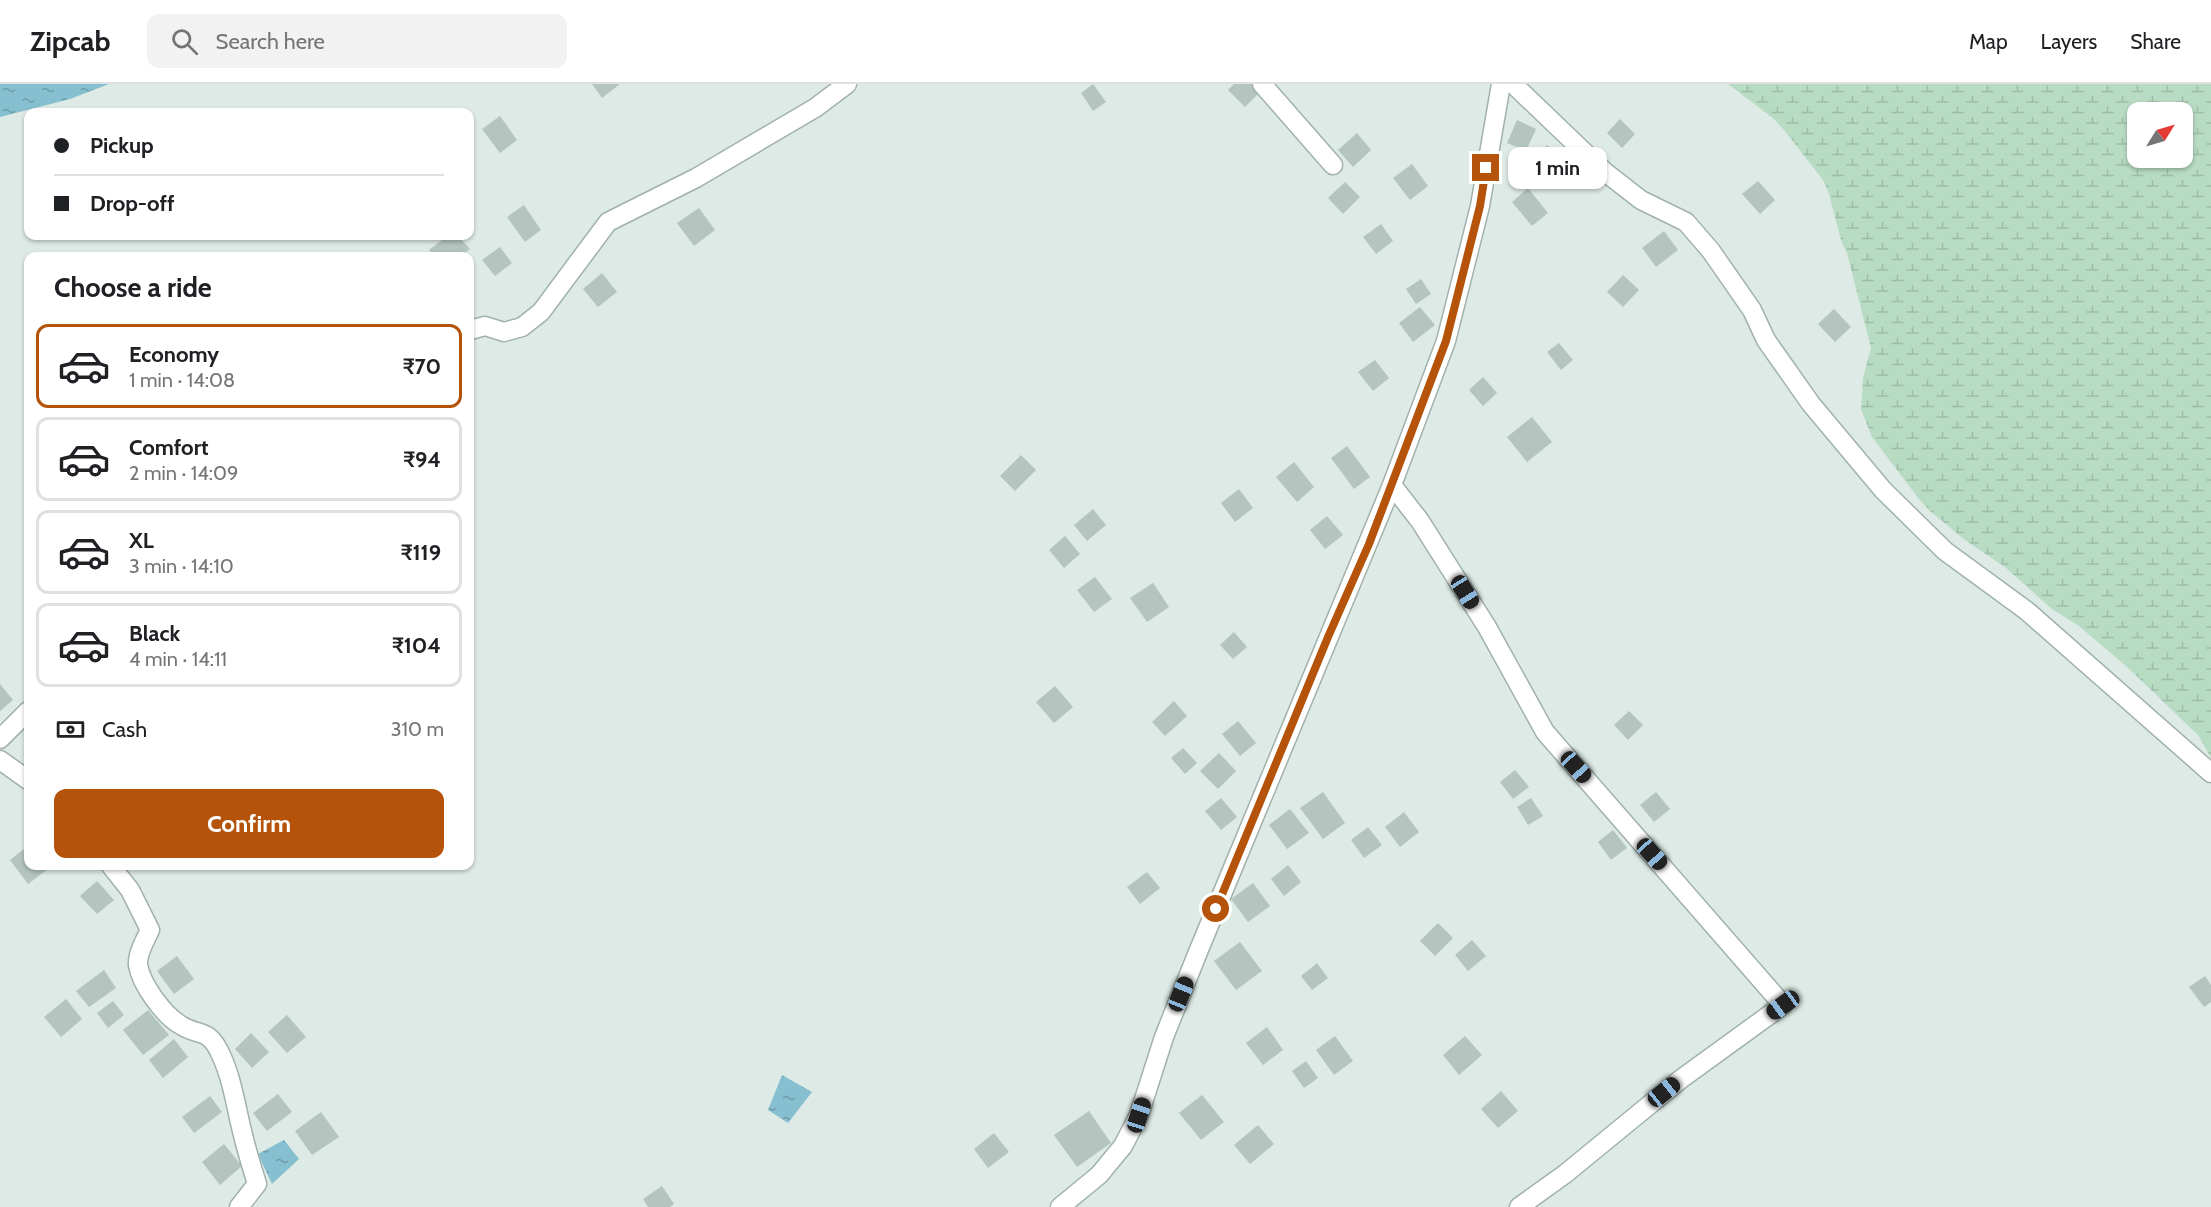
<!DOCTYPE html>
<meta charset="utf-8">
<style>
:root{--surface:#fff;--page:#f2f2f2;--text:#202124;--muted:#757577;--line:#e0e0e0;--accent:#b45309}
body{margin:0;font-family:Cabin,sans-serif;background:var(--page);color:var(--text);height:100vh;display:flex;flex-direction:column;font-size:22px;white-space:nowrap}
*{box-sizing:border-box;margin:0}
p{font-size:20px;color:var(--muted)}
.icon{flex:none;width:33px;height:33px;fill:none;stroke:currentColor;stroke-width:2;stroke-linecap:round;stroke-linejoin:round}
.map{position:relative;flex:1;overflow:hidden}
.details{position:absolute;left:24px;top:168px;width:450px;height:618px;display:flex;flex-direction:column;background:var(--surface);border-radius:12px;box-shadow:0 2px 4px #0004}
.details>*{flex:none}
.hud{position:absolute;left:24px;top:24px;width:450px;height:132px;border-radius:12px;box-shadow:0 2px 4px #0004;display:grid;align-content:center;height:132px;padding:0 30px;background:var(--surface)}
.needle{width:39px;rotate:53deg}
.buttons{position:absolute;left:2127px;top:18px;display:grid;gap:12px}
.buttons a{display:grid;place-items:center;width:66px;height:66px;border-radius:12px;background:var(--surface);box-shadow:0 2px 4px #0004;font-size:30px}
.end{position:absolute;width:27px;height:27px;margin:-14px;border:8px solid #b45309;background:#fff;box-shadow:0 0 0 3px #fff}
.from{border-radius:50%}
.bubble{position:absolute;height:42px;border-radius:12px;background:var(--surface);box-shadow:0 2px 4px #0004;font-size:20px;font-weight:700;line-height:42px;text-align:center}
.car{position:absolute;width:18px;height:36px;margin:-18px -9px;border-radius:8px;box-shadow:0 0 4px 2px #0007;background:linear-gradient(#222 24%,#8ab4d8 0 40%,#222 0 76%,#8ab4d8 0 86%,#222 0)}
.hud b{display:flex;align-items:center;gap:21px;height:57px;font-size:22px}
.hud b+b{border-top:2px solid var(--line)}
.hud i{width:15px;height:15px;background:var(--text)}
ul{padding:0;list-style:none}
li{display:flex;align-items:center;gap:18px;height:84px;margin:0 12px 9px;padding:0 18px;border:3px solid var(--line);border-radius:12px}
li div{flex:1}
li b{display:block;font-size:22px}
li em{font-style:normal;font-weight:700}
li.selected{border-color:var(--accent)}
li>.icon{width:54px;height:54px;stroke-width:1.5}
h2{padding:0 30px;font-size:27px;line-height:72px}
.pay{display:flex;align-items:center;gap:15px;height:66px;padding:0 30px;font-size:22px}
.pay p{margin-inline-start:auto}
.cta{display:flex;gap:12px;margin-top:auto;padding:12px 30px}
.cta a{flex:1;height:69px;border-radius:12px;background:var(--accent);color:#fff;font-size:24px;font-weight:700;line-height:69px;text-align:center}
header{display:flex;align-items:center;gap:36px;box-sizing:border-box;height:84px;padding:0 30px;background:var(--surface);border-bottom:2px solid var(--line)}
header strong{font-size:28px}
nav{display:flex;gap:33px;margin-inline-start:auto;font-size:21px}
.search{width:420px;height:54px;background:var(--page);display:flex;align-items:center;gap:15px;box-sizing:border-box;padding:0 21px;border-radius:12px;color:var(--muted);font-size:22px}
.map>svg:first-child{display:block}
.wetland{fill:url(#wetland-marsh);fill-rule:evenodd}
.water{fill:url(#water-ripples)}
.building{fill:#b4c4be}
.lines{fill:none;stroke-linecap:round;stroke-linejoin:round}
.minor-casing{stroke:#a1b1ac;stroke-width:21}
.minor{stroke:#fff;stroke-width:18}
.route{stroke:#b45309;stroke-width:8}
</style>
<header>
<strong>Zipcab</strong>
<div class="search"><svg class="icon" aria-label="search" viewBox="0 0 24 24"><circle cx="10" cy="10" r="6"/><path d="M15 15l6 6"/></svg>Search here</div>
<nav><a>Map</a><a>Layers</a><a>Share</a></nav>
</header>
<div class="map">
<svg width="2211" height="1123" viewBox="0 0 2211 1123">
<defs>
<pattern id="wetland-marsh" width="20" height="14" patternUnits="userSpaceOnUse" patternTransform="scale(1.5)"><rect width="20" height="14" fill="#b7dbc3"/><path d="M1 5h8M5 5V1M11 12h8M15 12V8" fill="none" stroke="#9dbda8"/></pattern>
<pattern id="water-ripples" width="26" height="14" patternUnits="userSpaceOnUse" patternTransform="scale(1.5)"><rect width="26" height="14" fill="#86bfcf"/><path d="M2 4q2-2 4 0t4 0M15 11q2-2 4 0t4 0" fill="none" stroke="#6d9ca9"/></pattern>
</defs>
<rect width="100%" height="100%" fill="#deeae5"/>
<!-- wetland -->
<path class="wetland" d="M1728,0H2211V674L2199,652L2126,582L2079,542L2052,525L2005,483L1965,456L1930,427L1919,415L1872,353L1861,325L1863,294L1871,264L1847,169L1841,156L1829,110L1823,96L1784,46L1774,35ZM2138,28H2182V74H2138Z"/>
<!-- water -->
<g class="water">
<path d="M0,0H109L70,15L0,33Z"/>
<path d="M782,991L812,1008L788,1039L768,1026Z"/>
<path d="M284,1056L299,1075L272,1100L258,1070Z"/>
</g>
<!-- building -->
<g class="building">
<path d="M592,0H620L602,14Z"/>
<path d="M1093,0L1106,18L1093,27L1081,9Z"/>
<path d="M1234,0H1254L1261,7L1245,23L1228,6Z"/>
<path d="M500,32L517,56L500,69L482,45Z"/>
<path d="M1620,35L1635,50L1622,64L1607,49Z"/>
<path d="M1517,36L1536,45L1526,67L1507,59Z"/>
<path d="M1357,49L1371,66L1353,83L1338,66Z"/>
<path d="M1547,61L1562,75L1544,95L1529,82Z"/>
<path d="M1412,80L1428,102L1410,116L1393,94Z"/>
<path d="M1758,97L1775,116L1760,130L1742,110Z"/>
<path d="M1345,98L1360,113L1343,130L1328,114Z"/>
<path d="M1528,104L1548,129L1532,142L1512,118Z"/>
<path d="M524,121L541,146L525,158L507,133Z"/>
<path d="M699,124L715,146L694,162L677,139Z"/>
<path d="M1381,140L1393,157L1376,170L1363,153Z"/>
<path d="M1664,147L1678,166L1656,183L1642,164Z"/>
<path d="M447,152H458L470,165L461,172H434L429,166Z"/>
<path d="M500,163L512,179L495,192L482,176Z"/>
<path d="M602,189L617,208L598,223L583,205Z"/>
<path d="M1623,191L1639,206L1623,223L1607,208Z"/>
<path d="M1421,195L1431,210L1416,220L1406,205Z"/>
<path d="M1420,223L1435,241L1413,258L1399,239Z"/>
<path d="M1834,225L1851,243L1835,258L1818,240Z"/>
<path d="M1559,259L1573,276L1561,286L1547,268Z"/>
<path d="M1375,276L1389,294L1373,307L1358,288Z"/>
<path d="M1483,293L1497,309L1483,322L1469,306Z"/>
<path d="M1532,333L1552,358L1527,378L1507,353Z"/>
<path d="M1347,362L1370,393L1354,405L1331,374Z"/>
<path d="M1021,371L1036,386L1015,407L1000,392Z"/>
<path d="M1294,378L1314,403L1297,418L1276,393Z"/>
<path d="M1239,405L1253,424L1235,438L1221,419Z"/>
<path d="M1093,425L1106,441L1087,457L1074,441Z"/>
<path d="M1327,432L1343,451L1325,465L1310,446Z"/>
<path d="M1065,452L1080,470L1064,484L1049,466Z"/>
<path d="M1095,493L1112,515L1094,528L1077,506Z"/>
<path d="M1153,499L1169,523L1147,538L1130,514Z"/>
<path d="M1234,548L1247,563L1233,575L1220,561Z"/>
<path d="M0,600L13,616L0,627Z"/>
<path d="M1055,602L1073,623L1054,639L1036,618Z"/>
<path d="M1174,617L1187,632L1165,652L1152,638Z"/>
<path d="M1629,627L1643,641L1628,656L1614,641Z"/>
<path d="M1238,637L1256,659L1240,672L1222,650Z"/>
<path d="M1183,664L1197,679L1185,690L1171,674Z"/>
<path d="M1219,669L1236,687L1218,705L1200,687Z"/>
<path d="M1515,686L1529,703L1513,715L1500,698Z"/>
<path d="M1323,708L1345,739L1323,755L1300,724Z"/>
<path d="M1656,708L1670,725L1654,738L1640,721Z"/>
<path d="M1221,714L1237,733L1221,746L1205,727Z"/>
<path d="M1531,714L1543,732L1528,741L1517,723Z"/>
<path d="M1290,725L1309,749L1287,765L1269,741Z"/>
<path d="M1404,728L1419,748L1400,763L1385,743Z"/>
<path d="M1368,743L1382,761L1364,774L1351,756Z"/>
<path d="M1613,746L1627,764L1611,776L1598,758Z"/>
<path d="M28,762V782H45L48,785L28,800L10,776Z"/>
<path d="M1288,781L1301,798L1284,812L1271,795Z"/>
<path d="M1147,788L1160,804L1140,820L1127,803Z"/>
<path d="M97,797L114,816L97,830L80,812Z"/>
<path d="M1253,799L1270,822L1248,838L1231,815Z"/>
<path d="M1438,839L1453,854L1435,872L1420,857Z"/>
<path d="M1472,856L1486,872L1468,887L1455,871Z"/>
<path d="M1240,858L1262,887L1236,906L1214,877Z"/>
<path d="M177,872L194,895L174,910L157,887Z"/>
<path d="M1317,879L1328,894L1312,906L1301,892Z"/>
<path d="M104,886L116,904L89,923L76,907Z"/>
<path d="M2205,892L2211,901V918L2204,923L2189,903Z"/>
<path d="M66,915L82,935L61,953L44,933Z"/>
<path d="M113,917L124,931L108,944L97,929Z"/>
<path d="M148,926L169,951L143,971L123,946Z"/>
<path d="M287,931L306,953L287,969L268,948Z"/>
<path d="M1267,943L1283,966L1263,981L1246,959Z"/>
<path d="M251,949L269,968L252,984L235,965Z"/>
<path d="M1335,952L1353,977L1334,991L1316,966Z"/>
<path d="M1465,952L1482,971L1459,991L1443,971Z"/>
<path d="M174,955L188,973L163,994L149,976Z"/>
<path d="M1306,977L1318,994L1304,1004L1292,987Z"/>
<path d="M1501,1007L1518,1027L1498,1044L1481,1025Z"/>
<path d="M278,1010L292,1028L267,1047L253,1029Z"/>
<path d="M1202,1011L1224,1038L1201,1056L1179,1029Z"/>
<path d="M210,1012L222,1028L194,1049L182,1033Z"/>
<path d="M1089,1027L1111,1059L1077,1083L1054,1051Z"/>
<path d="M321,1028L339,1053L312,1071L295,1047Z"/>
<path d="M1258,1041L1274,1060L1250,1080L1234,1061Z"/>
<path d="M994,1049L1009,1068L988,1084L974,1065Z"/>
<path d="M224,1060L242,1082L220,1101L202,1078Z"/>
<path d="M662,1102L674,1120L670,1123H648L643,1115Z"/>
</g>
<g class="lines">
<defs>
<g id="minor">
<path d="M1262,0L1333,81"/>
<path d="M1513,0L1605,88L1641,116L1686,138L1711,167L1752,226L1766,256L1811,320L1883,406L1945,467L2027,527L2211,689"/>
<path d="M470,246L485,242L504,248L522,243L541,228L608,138L696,94L815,24L847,0"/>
<path d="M1392,401L1420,437L1487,543L1545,648L1783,921L1681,995L1565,1090L1519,1123"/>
<path d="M0,655L28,627"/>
<path d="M0,676L28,696"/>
<path d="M111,782L130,806L150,846C145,856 137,870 138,881C141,900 163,930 179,940C199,954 208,942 221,971C233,997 236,1024 243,1051C247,1068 252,1084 257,1100L239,1123"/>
<path d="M1060,1123L1099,1091L1123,1062L1139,1031L1164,953L1198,868L1392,401L1446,257L1480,122L1501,0"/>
</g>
</defs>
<!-- minor casing -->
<use href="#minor" class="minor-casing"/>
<!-- minor -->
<use href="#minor" class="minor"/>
</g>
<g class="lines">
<!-- route -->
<path class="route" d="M1216,825L1328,553L1369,460L1446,257L1480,122L1486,84"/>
</g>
</svg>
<div class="buttons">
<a><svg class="needle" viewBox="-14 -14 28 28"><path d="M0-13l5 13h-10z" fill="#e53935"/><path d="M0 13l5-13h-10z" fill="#757577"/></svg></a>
</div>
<i class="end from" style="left:1216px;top:825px"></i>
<i class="end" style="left:1486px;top:84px"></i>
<div class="bubble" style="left:1508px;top:63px;width:99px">1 min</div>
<i class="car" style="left:1465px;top:508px;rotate:148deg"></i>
<i class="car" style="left:1576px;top:683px;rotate:138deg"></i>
<i class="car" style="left:1652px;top:770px;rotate:138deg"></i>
<i class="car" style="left:1181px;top:910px;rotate:22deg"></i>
<i class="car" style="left:1783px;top:921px;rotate:234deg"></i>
<i class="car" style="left:1664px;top:1008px;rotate:51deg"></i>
<i class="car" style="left:1139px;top:1031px;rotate:18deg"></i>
<div class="hud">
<b><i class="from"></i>Pickup</b>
<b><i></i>Drop-off</b>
</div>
<section class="details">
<h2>Choose a ride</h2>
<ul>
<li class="selected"><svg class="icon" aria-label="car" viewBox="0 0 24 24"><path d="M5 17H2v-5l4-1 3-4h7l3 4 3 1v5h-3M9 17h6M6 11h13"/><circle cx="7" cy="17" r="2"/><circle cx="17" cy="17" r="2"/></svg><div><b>Economy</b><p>1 min · 14:08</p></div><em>₹70</em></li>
<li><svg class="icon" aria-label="car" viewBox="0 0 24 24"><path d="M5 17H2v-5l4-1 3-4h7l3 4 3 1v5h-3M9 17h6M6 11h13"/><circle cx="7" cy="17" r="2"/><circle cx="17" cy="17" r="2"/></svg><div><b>Comfort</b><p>2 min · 14:09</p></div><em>₹94</em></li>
<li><svg class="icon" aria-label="car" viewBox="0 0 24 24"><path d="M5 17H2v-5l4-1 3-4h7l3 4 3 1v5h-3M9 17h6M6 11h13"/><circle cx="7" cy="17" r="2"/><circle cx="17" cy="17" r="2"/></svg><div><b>XL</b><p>3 min · 14:10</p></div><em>₹119</em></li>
<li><svg class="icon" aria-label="car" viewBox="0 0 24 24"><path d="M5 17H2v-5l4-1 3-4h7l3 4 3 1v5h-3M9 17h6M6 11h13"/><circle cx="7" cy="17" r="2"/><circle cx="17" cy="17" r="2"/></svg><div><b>Black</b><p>4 min · 14:11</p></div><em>₹104</em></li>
</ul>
<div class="pay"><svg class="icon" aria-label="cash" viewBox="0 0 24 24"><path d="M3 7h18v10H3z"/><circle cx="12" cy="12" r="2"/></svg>Cash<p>310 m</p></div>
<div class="cta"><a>Confirm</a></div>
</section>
</div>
